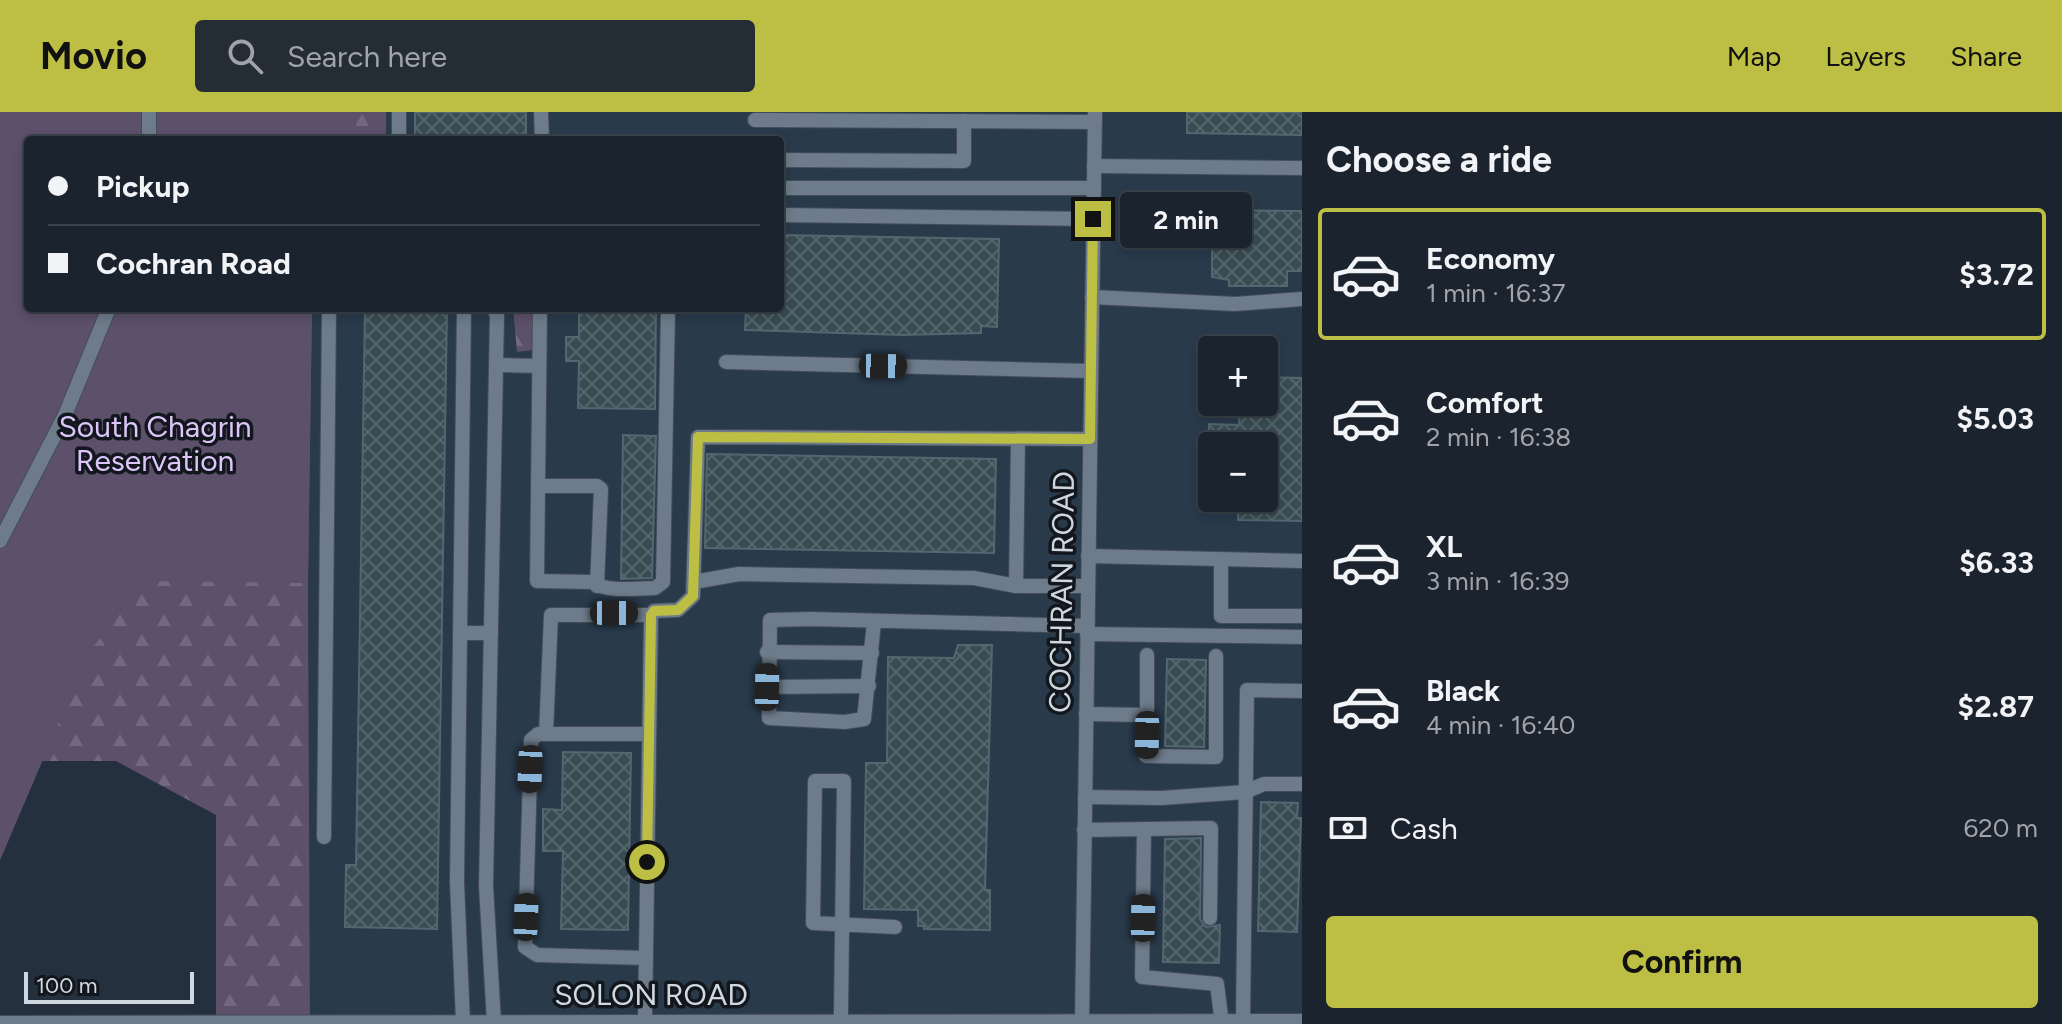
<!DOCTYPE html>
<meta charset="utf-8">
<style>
:root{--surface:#1b242e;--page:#242c36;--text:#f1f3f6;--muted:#a0a4aa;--line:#39414a;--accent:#bcbf44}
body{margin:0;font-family:Figtree,sans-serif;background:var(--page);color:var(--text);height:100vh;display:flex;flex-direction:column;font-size:30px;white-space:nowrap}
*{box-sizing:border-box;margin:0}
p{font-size:26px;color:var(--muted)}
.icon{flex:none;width:44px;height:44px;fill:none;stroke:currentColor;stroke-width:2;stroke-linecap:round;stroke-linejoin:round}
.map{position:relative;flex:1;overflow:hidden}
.details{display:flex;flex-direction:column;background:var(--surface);width:760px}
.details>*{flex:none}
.banner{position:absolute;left:24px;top:24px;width:760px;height:176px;border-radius:8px;box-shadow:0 4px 12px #0003,0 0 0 2px var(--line);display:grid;align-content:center;height:176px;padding:0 24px;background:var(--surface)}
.buttons{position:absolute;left:1198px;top:224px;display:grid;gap:16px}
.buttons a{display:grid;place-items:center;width:80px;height:80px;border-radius:8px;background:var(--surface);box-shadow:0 4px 12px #0003,0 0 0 2px var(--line);font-size:40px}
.scale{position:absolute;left:24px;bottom:20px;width:170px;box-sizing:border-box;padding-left:8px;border:4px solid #cfd7df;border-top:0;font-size:22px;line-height:28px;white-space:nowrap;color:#cfd7df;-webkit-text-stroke:6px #12171d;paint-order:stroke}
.end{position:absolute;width:36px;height:36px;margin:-18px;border:10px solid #bcbf44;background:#111;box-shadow:0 0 0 4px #111}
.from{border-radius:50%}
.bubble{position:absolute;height:56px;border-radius:8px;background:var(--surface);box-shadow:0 4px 12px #0003,0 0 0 2px var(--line);font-size:26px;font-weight:700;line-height:56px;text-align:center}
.car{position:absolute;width:24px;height:48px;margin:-24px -12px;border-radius:10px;box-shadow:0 0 6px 2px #0007;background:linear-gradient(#222 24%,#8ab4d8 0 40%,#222 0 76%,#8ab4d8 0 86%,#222 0)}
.banner b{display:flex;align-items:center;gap:28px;height:76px;font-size:30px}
.banner b+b{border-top:2px solid var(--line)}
.banner i{width:20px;height:20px;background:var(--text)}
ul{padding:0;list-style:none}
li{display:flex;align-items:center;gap:24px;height:132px;margin:0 16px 12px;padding:0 8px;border:4px solid transparent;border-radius:8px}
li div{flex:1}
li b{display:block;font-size:30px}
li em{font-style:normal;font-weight:700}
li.selected{border-color:var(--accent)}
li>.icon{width:72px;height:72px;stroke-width:1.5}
h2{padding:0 24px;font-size:36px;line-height:96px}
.pay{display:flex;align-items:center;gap:20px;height:88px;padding:0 24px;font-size:30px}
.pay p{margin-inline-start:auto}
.primary-button{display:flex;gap:16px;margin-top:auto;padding:16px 24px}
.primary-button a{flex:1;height:92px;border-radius:8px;background:var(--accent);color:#111;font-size:32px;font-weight:700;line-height:92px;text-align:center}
header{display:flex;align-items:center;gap:48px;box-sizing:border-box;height:112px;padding:0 40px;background:var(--accent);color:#111}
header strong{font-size:38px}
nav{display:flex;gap:44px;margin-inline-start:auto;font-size:28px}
.search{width:560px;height:72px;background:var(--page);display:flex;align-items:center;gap:20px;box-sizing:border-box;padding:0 28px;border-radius:8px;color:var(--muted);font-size:30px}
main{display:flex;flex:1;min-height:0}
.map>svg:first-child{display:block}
.built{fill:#293a4b;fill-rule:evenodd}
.forest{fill:url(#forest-firs)}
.park{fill:#5c506a}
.building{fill:url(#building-cross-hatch);stroke:#52676f;stroke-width:2}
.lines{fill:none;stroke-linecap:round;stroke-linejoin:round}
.minor-casing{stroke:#434d58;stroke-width:16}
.minor{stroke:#6d7b8a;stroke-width:14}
.route{stroke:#bcbf44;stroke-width:10}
.labels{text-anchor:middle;stroke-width:7;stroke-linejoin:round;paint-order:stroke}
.park-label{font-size:30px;fill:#ddc5f9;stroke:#12171d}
.street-label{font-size:30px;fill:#cfd7df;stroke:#12171d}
</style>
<header>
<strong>Movio</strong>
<div class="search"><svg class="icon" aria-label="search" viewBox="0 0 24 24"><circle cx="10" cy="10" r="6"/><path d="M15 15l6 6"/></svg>Search here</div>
<nav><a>Map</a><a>Layers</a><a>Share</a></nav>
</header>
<main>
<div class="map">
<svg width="1302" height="912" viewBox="0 0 1302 912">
<defs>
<pattern id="forest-firs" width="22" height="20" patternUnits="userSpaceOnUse" patternTransform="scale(2)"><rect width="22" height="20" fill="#5c506a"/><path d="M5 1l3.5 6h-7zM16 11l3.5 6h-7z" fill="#72687f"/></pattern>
<pattern id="building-cross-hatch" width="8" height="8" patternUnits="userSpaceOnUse" patternTransform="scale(2)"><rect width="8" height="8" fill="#384c53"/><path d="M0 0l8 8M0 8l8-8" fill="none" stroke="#54656b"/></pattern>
</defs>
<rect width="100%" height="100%" fill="#24303d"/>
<!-- built -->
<path class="built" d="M356,0H1302V912L310,910L308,471L312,196H780V28H356ZM1212,238H1264V290H1212ZM1212,334H1264V386H1212Z"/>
<!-- forest -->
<g class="forest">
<path d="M0,0H386V28H28V196H312L308,471L310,910H216V703L116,649H42L0,748Z"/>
<path d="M513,196H532L533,238L517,240Z"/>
</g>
<!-- park -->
<path class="park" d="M0,0H356V28H28V196H312L308,471L143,469L88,542L0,748Z"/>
<!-- building -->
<g class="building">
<rect x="415" y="0" width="111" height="28"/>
<path d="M1187,0H1302V23L1187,21Z"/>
<path d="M1212,98L1302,99V159H1287V174H1229V168L1212,165Z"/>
<path d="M780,123L999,127L997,215L981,214V221L902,223L745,218L746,196H780Z"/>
<path d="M365,196H447L437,817L345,815L346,753H356Z"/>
<path d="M579,196H656L655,297L578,296L579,249H566V225H579Z"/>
<path d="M1264,265L1302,266V409L1238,408L1239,386H1264V334H1208L1209,312L1239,313L1240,290H1264Z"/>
<path d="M623,323L656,324L652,466L621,467Z"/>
<path d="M707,342L996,347L994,441L705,436Z"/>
<path d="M958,533H992L985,778H990V818L924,817V814H918V798L864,797L866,651H887L888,545L954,546Z"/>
<path d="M1167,547L1206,548L1204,635L1165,634Z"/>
<path d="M563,640L631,641L628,818L561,817L563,739H543V697L562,698Z"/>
<path d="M1261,690L1298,691L1297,706H1301L1297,820L1258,819Z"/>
<path d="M1201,726L1200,807L1206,815L1220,813L1219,851L1163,850L1165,727Z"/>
</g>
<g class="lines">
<defs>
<g id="minor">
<path d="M149,0V28"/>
<path d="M399,0V28"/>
<path d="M541,0L542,28"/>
<path d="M755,8L1095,10"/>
<path d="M780,48L964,49V9"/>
<path d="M1094,54L1302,56"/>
<path d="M780,76H1094"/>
<path d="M780,103L1093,107"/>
<path d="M1092,185L1235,192L1302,187"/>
<path d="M493,196L497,203L486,774L494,910"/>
<path d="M540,196L537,469L593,470C607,481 637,476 655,476L663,470L668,196"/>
<path d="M726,250L1091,259"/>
<path d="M496,253L539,254"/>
<path d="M538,374H597L601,377L597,474"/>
<path d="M0,429L65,303L109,196"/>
<path d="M1088,444L1302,449"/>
<path d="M1221,448V504H1302"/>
<path d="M694,470L739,462L974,466L1016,474H1088"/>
<path d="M1016,474L1018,327"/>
<path d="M874,510L864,607L845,610L769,606L770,508L811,507L1087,514"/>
<path d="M460,521H491"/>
<path d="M1087,522L1302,525"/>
<path d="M767,540L872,541"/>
<path d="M767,575L869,574"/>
<path d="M1086,602L1147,603L1146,644L1216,645V544"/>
<path d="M1147,603V543"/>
<path d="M546,622L551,503H651"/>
<path d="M1085,685L1161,686L1245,680L1264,672H1302"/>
<path d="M1144,717L1142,865L1217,872L1222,912"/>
<path d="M1084,718L1211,716L1210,806"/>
<path d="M324,725L329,196"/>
<path d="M646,846L537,843L525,835L531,628L538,622H649"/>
<path d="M841,908V899L844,669H815L813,811L895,815"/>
<path d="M645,909L651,503L654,499L678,498L693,484L698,325L1090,327"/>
<path d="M1243,909L1247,578L1302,579"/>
<path d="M463,910L457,770L464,196"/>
<path d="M0,911L1302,909"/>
<path d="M1082,912L1095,0"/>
</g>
</defs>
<!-- minor casing -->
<use href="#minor" class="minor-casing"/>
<!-- minor -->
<use href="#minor" class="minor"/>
</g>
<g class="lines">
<!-- route -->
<path class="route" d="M647,750L651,503L654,499L678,498L693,484L698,325L1090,327L1093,107"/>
</g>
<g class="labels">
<!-- park labels -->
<g class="park-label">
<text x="155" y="325">South Chagrin<tspan x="155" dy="34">Reservation</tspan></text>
</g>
<!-- street labels -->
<g class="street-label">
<text transform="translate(1062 480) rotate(-89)" y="10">COCHRAN ROAD</text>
<text x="651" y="893">SOLON ROAD</text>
</g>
</g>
</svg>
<div class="buttons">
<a>+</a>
<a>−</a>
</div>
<div class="scale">100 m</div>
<i class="end from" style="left:647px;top:750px"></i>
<i class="end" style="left:1093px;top:107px"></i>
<div class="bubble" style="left:1120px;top:80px;width:132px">2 min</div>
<i class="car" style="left:883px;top:254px;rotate:91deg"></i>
<i class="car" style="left:614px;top:501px;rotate:90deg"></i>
<i class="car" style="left:767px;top:575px;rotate:1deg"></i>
<i class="car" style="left:1147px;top:623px;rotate:181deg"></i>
<i class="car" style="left:530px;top:657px;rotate:182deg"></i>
<i class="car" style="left:526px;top:805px;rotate:2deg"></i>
<i class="car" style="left:1143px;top:806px;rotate:1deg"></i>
<div class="banner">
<b><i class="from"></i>Pickup</b>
<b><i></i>Cochran Road</b>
</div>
</div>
<section class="details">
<h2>Choose a ride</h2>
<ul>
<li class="selected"><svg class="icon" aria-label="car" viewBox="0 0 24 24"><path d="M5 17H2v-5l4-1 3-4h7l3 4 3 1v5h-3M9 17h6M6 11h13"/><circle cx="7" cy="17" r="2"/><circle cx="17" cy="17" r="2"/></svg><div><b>Economy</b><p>1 min · 16:37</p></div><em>$3.72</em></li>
<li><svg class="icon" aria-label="car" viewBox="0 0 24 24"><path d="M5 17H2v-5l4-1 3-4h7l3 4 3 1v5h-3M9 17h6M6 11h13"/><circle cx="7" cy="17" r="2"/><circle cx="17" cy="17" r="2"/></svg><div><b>Comfort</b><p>2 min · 16:38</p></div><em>$5.03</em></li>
<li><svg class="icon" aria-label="car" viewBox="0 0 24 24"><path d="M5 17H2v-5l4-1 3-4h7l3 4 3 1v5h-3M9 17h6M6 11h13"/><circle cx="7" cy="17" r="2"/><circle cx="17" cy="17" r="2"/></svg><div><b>XL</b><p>3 min · 16:39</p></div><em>$6.33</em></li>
<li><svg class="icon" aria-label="car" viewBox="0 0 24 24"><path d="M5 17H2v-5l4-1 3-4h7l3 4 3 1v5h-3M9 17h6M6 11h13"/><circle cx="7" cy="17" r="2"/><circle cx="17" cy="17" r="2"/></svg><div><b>Black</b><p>4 min · 16:40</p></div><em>$2.87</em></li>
</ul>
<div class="pay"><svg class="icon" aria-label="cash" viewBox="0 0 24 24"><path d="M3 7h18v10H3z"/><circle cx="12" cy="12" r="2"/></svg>Cash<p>620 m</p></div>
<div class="primary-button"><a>Confirm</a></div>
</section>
</main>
